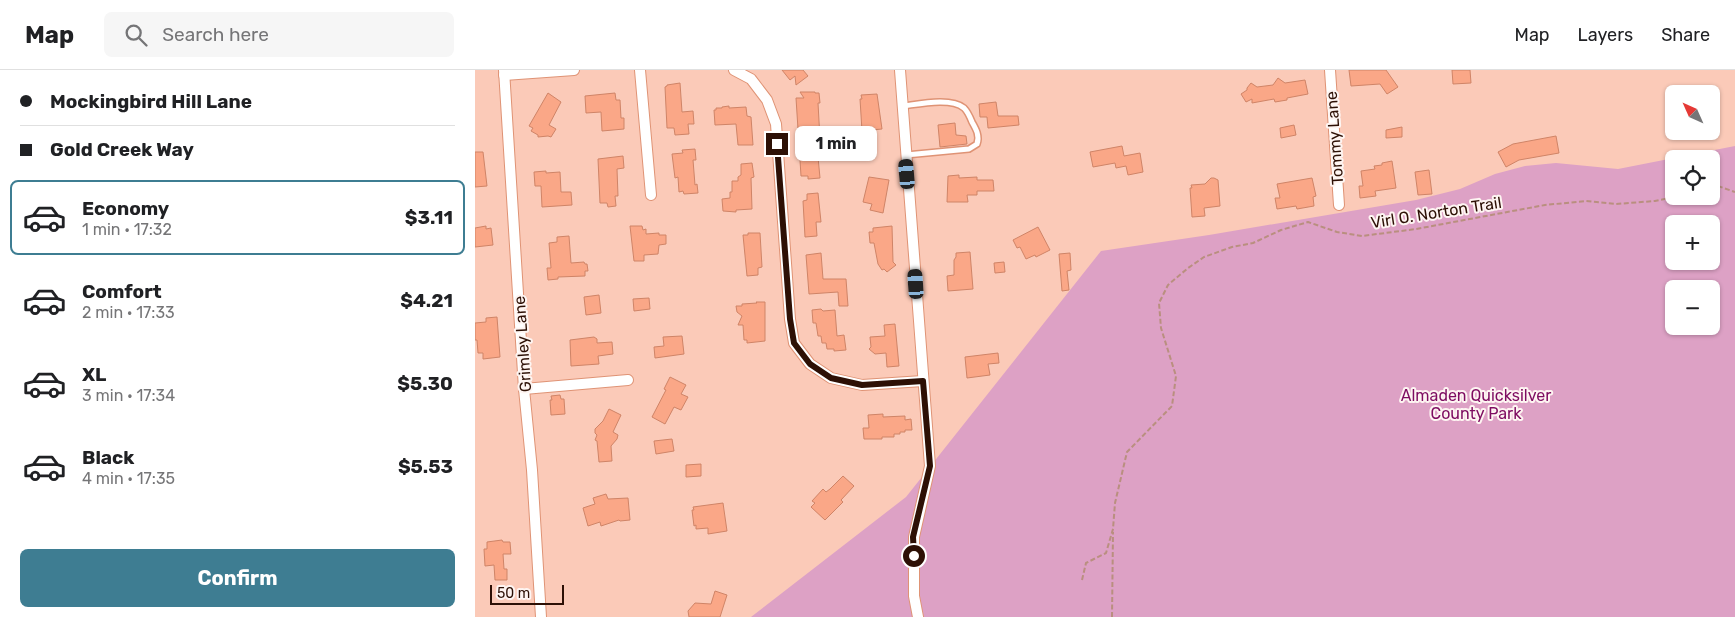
<!DOCTYPE html>
<meta charset="utf-8">
<style>
:root{--surface:#fff;--page:#f6f6f6;--text:#202124;--muted:#757577;--line:#e0e0e0;--accent:#3e7d92}
body{margin:0;font-family:Rubik,sans-serif;background:var(--page);color:var(--text);height:100vh;display:flex;flex-direction:column;font-size:19px;white-space:nowrap}
*{box-sizing:border-box;margin:0}
p{font-size:16px;color:var(--muted)}
.icon{flex:none;width:28px;height:28px;fill:none;stroke:currentColor;stroke-width:2;stroke-linecap:round;stroke-linejoin:round}
.map{position:relative;flex:1;overflow:hidden}
.details{display:flex;flex-direction:column;background:var(--surface);width:475px}
.details>*{flex:none}
.guide{display:grid;align-content:center;height:110px;padding:0 20px;background:var(--surface)}
.needle{width:32px;rotate:315deg}
.controls{position:absolute;left:1190px;top:15px;display:grid;gap:10px}
.controls a{display:grid;place-items:center;width:55px;height:55px;border-radius:8px;background:var(--surface);box-shadow:0 1px 4px #0004;font-size:25px}
.scale{position:absolute;left:15px;bottom:12px;width:74px;box-sizing:border-box;padding-left:5px;border:2px solid #2d1005;border-top:0;font-size:14px;line-height:18px;white-space:nowrap;color:#2d1005;-webkit-text-stroke:4px #fef5f2;paint-order:stroke}
.end{position:absolute;width:22px;height:22px;margin:-11px;border:6px solid #2d1005;background:#fff;box-shadow:0 0 0 2px #fff}
.from{border-radius:50%}
.bubble{position:absolute;height:35px;border-radius:8px;background:var(--surface);box-shadow:0 1px 4px #0004;font-size:16px;font-weight:700;line-height:35px;text-align:center}
.car{position:absolute;width:15px;height:30px;margin:-15px -8px;border-radius:6px;box-shadow:0 0 4px 1px #0007;background:linear-gradient(#222 24%,#8ab4d8 0 40%,#222 0 76%,#8ab4d8 0 86%,#222 0)}
.guide b{display:flex;align-items:center;gap:18px;height:48px;font-size:19px}
.guide b+b{border-top:1px solid var(--line)}
.guide i{width:12px;height:12px;background:var(--text)}
ul{padding:0;list-style:none}
li{display:flex;align-items:center;gap:15px;height:75px;margin:0 10px 8px;padding:0 10px;border:2px solid transparent;border-radius:8px}
li div{flex:1}
li b{display:block;font-size:19px}
li em{font-style:normal;font-weight:700}
li.selected{border-color:var(--accent)}
li>.icon{width:45px;height:45px;stroke-width:1.5}
.action{display:flex;gap:10px;margin-top:auto;padding:10px 20px}
.action a{flex:1;height:58px;border-radius:8px;background:var(--accent);color:#fff;font-size:20px;font-weight:700;line-height:58px;text-align:center}
header{display:flex;align-items:center;gap:30px;box-sizing:border-box;height:70px;padding:0 25px;background:var(--surface);border-bottom:1px solid var(--line)}
header strong{font-size:24px}
nav{display:flex;gap:28px;margin-inline-start:auto;font-size:18px}
.search{width:350px;height:45px;background:var(--page);display:flex;align-items:center;gap:12px;box-sizing:border-box;padding:0 18px;border-radius:8px;color:var(--muted);font-size:19px}
main{display:flex;flex:1;min-height:0}
.map>svg:first-child{display:block}
.green{fill:#dda1c5;fill-rule:evenodd}
.building{fill:#faa787;stroke:#cf8467}
.lines{fill:none;stroke-linecap:round;stroke-linejoin:round}
.service-casing{stroke:#df9375;stroke-width:8}
.minor-casing{stroke:#df9375;stroke-width:12}
.path{stroke:#b98f7f;stroke-width:2;stroke-dasharray:5 2.5;stroke-linecap:butt}
.service{stroke:#fff;stroke-width:5}
.minor{stroke:#fff;stroke-width:10}
.route{stroke:#2d1005;stroke-width:6}
.labels{text-anchor:middle;stroke-width:4;stroke-linejoin:round;paint-order:stroke}
.street-label{font-size:16px;fill:#2d1005;stroke:#fef5f2}
.park-label{font-size:16px;fill:#7e0c61;stroke:#fef5f2}
</style>
<header>
<strong>Map</strong>
<div class="search"><svg class="icon" aria-label="search" viewBox="0 0 24 24"><circle cx="10" cy="10" r="6"/><path d="M15 15l6 6"/></svg>Search here</div>
<nav><a>Map</a><a>Layers</a><a>Share</a></nav>
</header>
<main>
<section class="details">
<div class="guide">
<b><i class="from"></i>Mockingbird Hill Lane</b>
<b><i></i>Gold Creek Way</b>
</div>
<ul>
<li class="selected"><svg class="icon" aria-label="car" viewBox="0 0 24 24"><path d="M5 17H2v-5l4-1 3-4h7l3 4 3 1v5h-3M9 17h6M6 11h13"/><circle cx="7" cy="17" r="2"/><circle cx="17" cy="17" r="2"/></svg><div><b>Economy</b><p>1 min · 17:32</p></div><em>$3.11</em></li>
<li><svg class="icon" aria-label="car" viewBox="0 0 24 24"><path d="M5 17H2v-5l4-1 3-4h7l3 4 3 1v5h-3M9 17h6M6 11h13"/><circle cx="7" cy="17" r="2"/><circle cx="17" cy="17" r="2"/></svg><div><b>Comfort</b><p>2 min · 17:33</p></div><em>$4.21</em></li>
<li><svg class="icon" aria-label="car" viewBox="0 0 24 24"><path d="M5 17H2v-5l4-1 3-4h7l3 4 3 1v5h-3M9 17h6M6 11h13"/><circle cx="7" cy="17" r="2"/><circle cx="17" cy="17" r="2"/></svg><div><b>XL</b><p>3 min · 17:34</p></div><em>$5.30</em></li>
<li><svg class="icon" aria-label="car" viewBox="0 0 24 24"><path d="M5 17H2v-5l4-1 3-4h7l3 4 3 1v5h-3M9 17h6M6 11h13"/><circle cx="7" cy="17" r="2"/><circle cx="17" cy="17" r="2"/></svg><div><b>Black</b><p>4 min · 17:35</p></div><em>$5.53</em></li>
</ul>
<div class="action"><a>Confirm</a></div>
</section>
<div class="map">
<svg width="1260" height="547" viewBox="0 0 1260 547">
<rect width="100%" height="100%" fill="#fbcab8"/>
<!-- green -->
<path class="green" d="M1260,76V547H276L431,427L626,181L734,165L941,130L985,119L1020,104L1050,96L1081,93L1143,99ZM1199,89H1236V126H1199ZM1199,154H1236V191H1199ZM1199,219H1236V256H1199Z"/>
<!-- building -->
<g class="building">
<path d="M307,0H328L333,6L321,15L320,6L315,10Z"/>
<path d="M874,0H911L923,17L912,24L905,14L876,16Z"/>
<path d="M977,0H995L996,13L978,14Z"/>
<path d="M803,8L810,13L830,10L833,24L812,28V30L800,32L799,29L777,33V29L771,32L766,24L772,20V18L776,13L782,17L798,15Z"/>
<path d="M205,13L207,42L218,41L219,54H213L214,64L200,65L199,58H192L190,17L192,16V15Z"/>
<path d="M325,22H340V23H344L345,33H343L346,87H343L345,108L333,109V106H326L321,28H329Z"/>
<path d="M73,23L86,32L74,55L81,59L76,67L73,66L63,67V65L56,61L58,58L54,56Z"/>
<path d="M140,23L141,30H145L146,48H149V59L127,61L126,42L111,43L110,26Z"/>
<path d="M402,24L407,59L387,61L385,29H387L386,25Z"/>
<path d="M521,32L523,46H543L544,55L513,58L512,47H505L504,34Z"/>
<path d="M254,36V38L271,37L272,46L276,47L278,75H263L261,54L240,55L239,40H241V38H247V37Z"/>
<path d="M480,53L481,65L491,66L492,74L465,77L463,55Z"/>
<path d="M819,55L821,65L806,68L805,58Z"/>
<path d="M927,57V67L911,68V60Z"/>
<path d="M1081,66L1084,83L1044,90L1031,97L1023,82L1038,74Z"/>
<path d="M647,76L649,86L665,83L668,102L653,105L651,96L641,98L640,93L618,97L615,82Z"/>
<path d="M220,79L221,90H218L220,115L222,114L223,123L209,124L208,121L204,122L203,107L200,108L197,84L208,83L207,80Z"/>
<path d="M0,82H8L12,116L0,117Z"/>
<path d="M148,86L149,98L142,99L143,126H140L141,136L133,137L132,133H125L123,89Z"/>
<path d="M917,91L921,118L900,121L901,126L885,128L884,116H888L886,101L900,99L899,96L907,95V93Z"/>
<path d="M277,93L279,107L276,108L277,139L261,140V142L248,141L247,129L255,128V122H257V111H263V107L266,105V94Z"/>
<path d="M954,100L957,124L943,125L940,102Z"/>
<path d="M71,101V103L85,102L86,122H96L97,135L67,137L66,116H60L59,102Z"/>
<path d="M484,105V108L502,107V110H518L519,121H502V125H492L493,132H472L473,106Z"/>
<path d="M394,107L414,110L408,143L395,140L397,134L388,132Z"/>
<path d="M736,108H739L743,110L745,136L729,138L730,146L717,147L715,118H717L716,115L730,114Z"/>
<path d="M837,108L841,126L838,127L839,136L822,139L821,136L802,139L800,128H805L802,114Z"/>
<path d="M343,123L346,152H341L342,166L330,167L328,131L332,130V124Z"/>
<path d="M11,156V159L16,158L18,175L0,177V158Z"/>
<path d="M155,156H167L168,160L171,159V164L184,163V165H191V174L184,175L183,184L169,185V191H159Z"/>
<path d="M417,156L418,192L421,195L412,202L409,199L407,200L403,194L399,173H395L394,162H398V158Z"/>
<path d="M563,157L575,180L561,187L560,185L551,189L545,177L542,178L538,170Z"/>
<path d="M273,163H285L287,197L283,198V205L272,206L268,165H273Z"/>
<path d="M94,166L96,193L109,192L110,194H112L113,201H110V206L83,207V209L73,210L72,198H76L74,173L82,172V167Z"/>
<path d="M495,182L498,219L473,221L472,206L479,205V190L481,187V183Z"/>
<path d="M346,183L348,209H371L373,236H364L363,222L334,224L331,185Z"/>
<path d="M595,183L596,200L592,201L594,220L587,221L584,184Z"/>
<path d="M529,192L530,202L520,203L519,193Z"/>
<path d="M124,225L126,243L111,245L109,227Z"/>
<path d="M174,228L175,239L159,241L158,229Z"/>
<path d="M281,232H290V271L272,273V270H269L268,255H263L267,246L262,242L261,236H267V234L282,233Z"/>
<path d="M346,239L348,241L360,240L362,266L369,265L371,280L359,281V279H352L351,273H347L346,266H343L341,253H338L337,240Z"/>
<path d="M22,247L25,287L8,289V283H3L2,270H0V253L11,252V248Z"/>
<path d="M420,254L424,296L412,297L411,283L400,284L394,279L396,277L395,267L410,266L409,255Z"/>
<path d="M207,266L209,284L180,288L179,277L189,276L188,267Z"/>
<path d="M119,267L122,269V273L137,272L138,284L123,286L124,294L96,296L95,270Z"/>
<path d="M523,283L524,293L513,294L515,305L492,308L490,287Z"/>
<path d="M195,307L211,315L206,324L213,327L206,340L199,337L190,354L177,347L191,320L189,319Z"/>
<path d="M85,325L86,329H89L90,344L76,345L75,330H77L76,326Z"/>
<path d="M134,339L146,345L138,362L143,365L142,369L136,376L137,391L124,392L122,371L120,370L122,365L120,363V359L128,351Z"/>
<path d="M408,344V347L430,346V350L436,349L437,360H430V362H425V364H419V367H407V369H389L388,358H394L393,345Z"/>
<path d="M197,369L199,381L181,384L179,371Z"/>
<path d="M226,394V406L211,407V395Z"/>
<path d="M368,406L379,416L366,430L368,432L350,450L336,437L340,433L337,431L348,419L351,422L355,419Z"/>
<path d="M131,424L133,429L153,428L155,450L145,451L144,450L126,456L125,452L113,456L108,438L120,434L118,428Z"/>
<path d="M248,433L252,461L233,464V458L221,459V455L219,456L217,440H219L218,437Z"/>
<path d="M27,470L28,472H35L36,484H28L29,499H32V510H20L19,495L10,496L9,479H12V472Z"/>
<path d="M240,521L252,525L245,547H214L213,541L220,533L236,534Z"/>
</g>
<g class="lines">
<defs>
<path id="service" d="M428,36C444,34 476,27 489,38C493,42 495,47 497,52C501,59 505,66 502,74L494,79L431,85"/>
<g id="minor">
<path d="M29,0L49,319L57,400L66,547"/>
<path d="M165,0L176,125"/>
<path d="M259,0L276,9L292,30L301,54L315,249L319,273L335,294L356,308L387,315L448,311"/>
<path d="M425,0L455,396L439,467V526L443,547"/>
<path d="M855,0L864,135"/>
<path d="M29,5L99,0"/>
<path d="M49,319L153,310"/>
</g>
</defs>
<!-- service casing -->
<use href="#service" class="service-casing"/>
<!-- minor casing -->
<use href="#minor" class="minor-casing"/>
<!-- path -->
<g class="path">
<path d="M1236,117L1240,115L1260,122"/>
<path d="M607,510L611,493L631,483L638,459L640,433L652,382L697,336L701,306L686,258L684,233L693,215L713,198L729,187L757,177L778,173L806,160L833,152L862,162L887,166L941,159L1070,135L1111,131L1141,134L1180,131L1205,126"/>
<path d="M637,547L638,462"/>
</g>
<!-- service -->
<use href="#service" class="service"/>
<!-- minor -->
<use href="#minor" class="minor"/>
</g>
<g class="lines">
<!-- route -->
<path class="route" d="M302,74L315,249L319,273L335,294L356,308L387,315L448,311L455,396L438,467L439,486"/>
</g>
<g class="labels">
<!-- street labels -->
<g class="street-label">
<text transform="translate(859 68) rotate(-94)" y="6">Tommy Lane</text>
<text transform="translate(961 142) rotate(-9)" y="6">Virl O. Norton Trail</text>
<text transform="translate(47 274) rotate(-94)" y="6">Grimley Lane</text>
</g>
<!-- park labels -->
<g class="park-label">
<text x="1001" y="331">Almaden Quicksilver<tspan x="1001" dy="18">County Park</tspan></text>
</g>
</g>
</svg>
<div class="controls">
<a><svg class="needle" viewBox="-14 -14 28 28"><path d="M0-13l5 13h-10z" fill="#e53935"/><path d="M0 13l5-13h-10z" fill="#757577"/></svg></a>
<a><svg class="icon" aria-label="locate" viewBox="0 0 24 24"><circle cx="12" cy="12" r="6"/><path d="M12 2v4M12 18v4M2 12h4M18 12h4"/></svg></a>
<a>+</a>
<a>−</a>
</div>
<div class="scale">50 m</div>
<i class="end from" style="left:439px;top:486px"></i>
<i class="end" style="left:302px;top:74px"></i>
<div class="bubble" style="left:320px;top:56px;width:82px">1 min</div>
<i class="car" style="left:432px;top:104px;rotate:355deg"></i>
<i class="car" style="left:441px;top:214px;rotate:356deg"></i>
</div>
</main>
